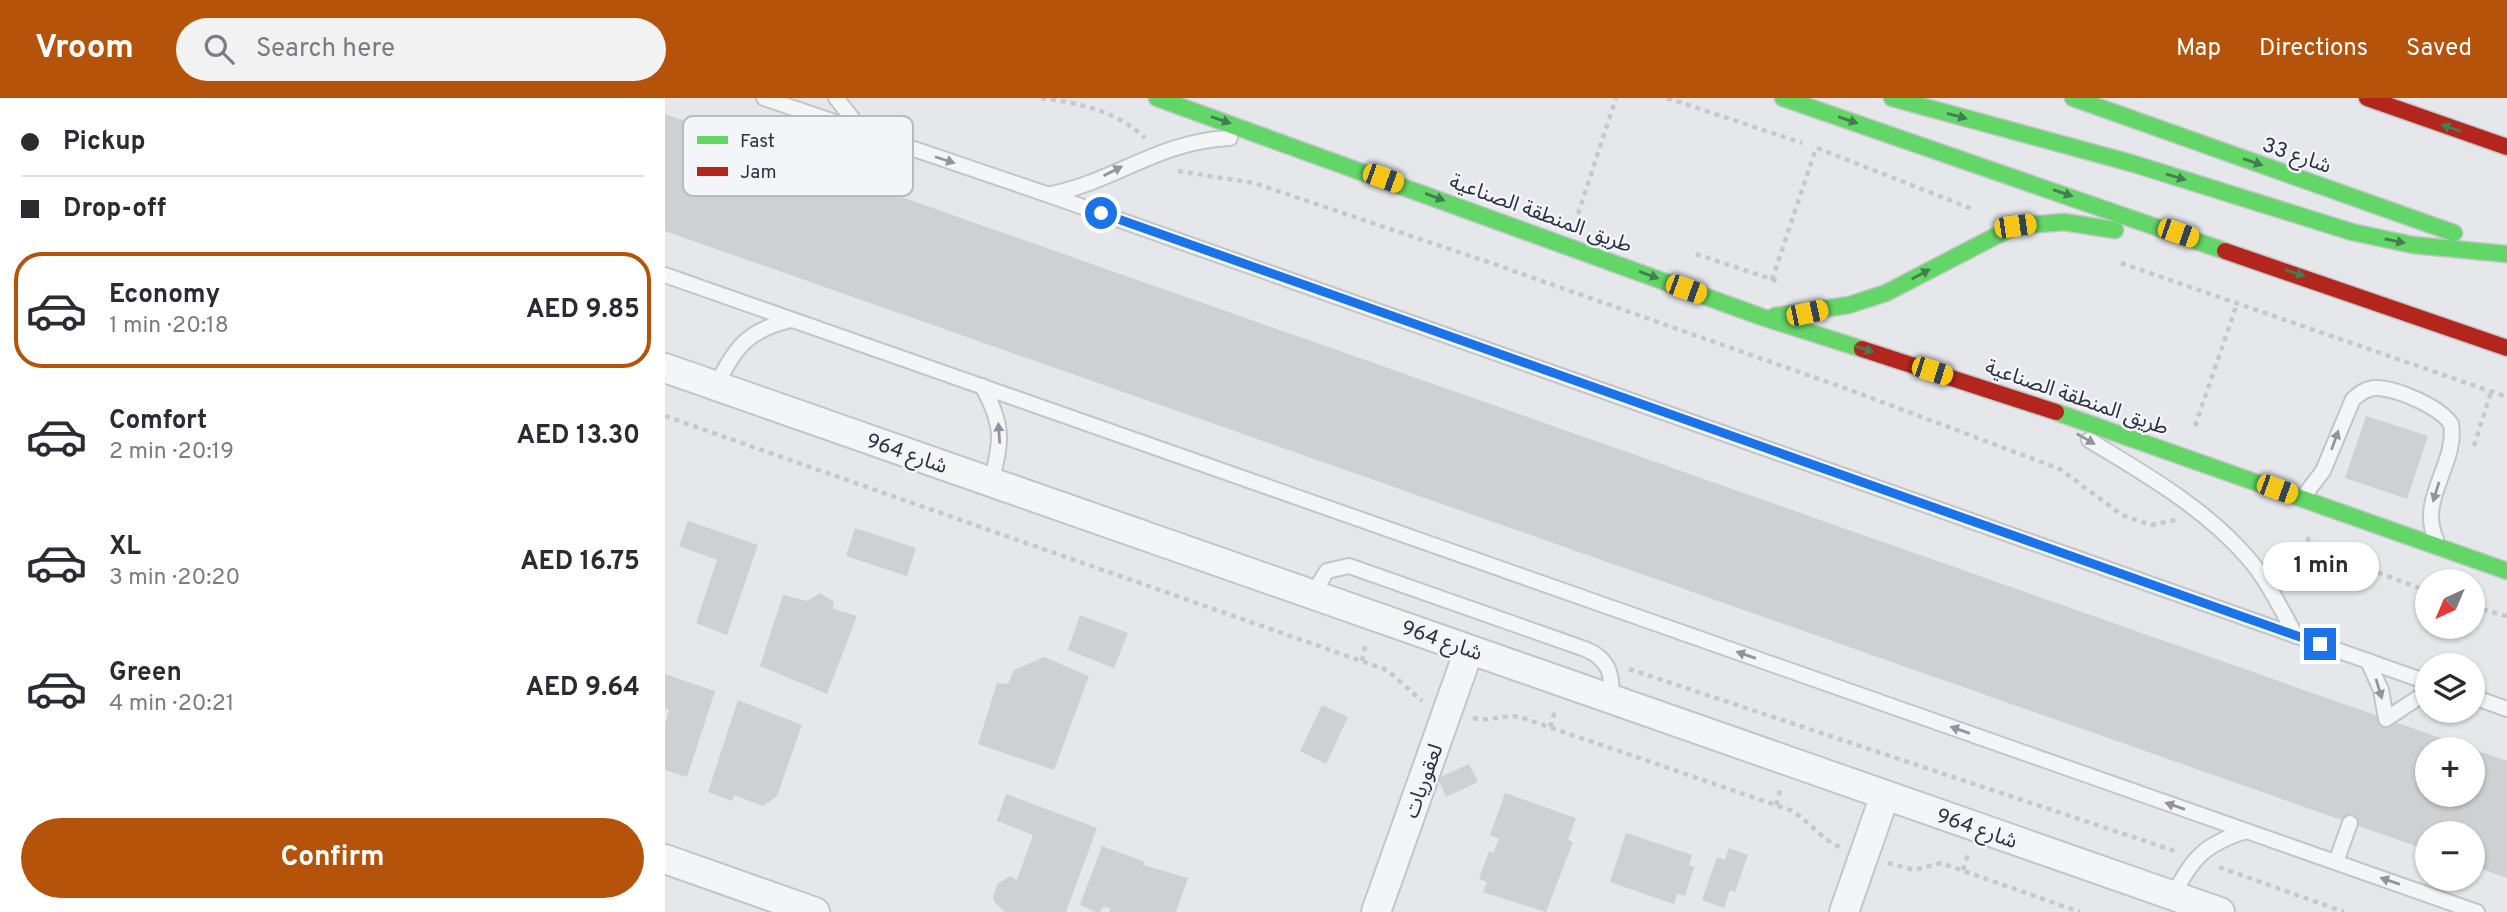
<!DOCTYPE html>
<meta charset="utf-8">
<style>
:root{--surface:#fff;--page:#f2f2f3;--text:#2b2b33;--muted:#7c7c81;--line:#e1e1e2;--accent:#b45309}
body{margin:0;font-family:Overpass,"Noto Sans Arabic",sans-serif;background:var(--page);color:var(--text);height:100vh;display:flex;flex-direction:column;font-size:26px;white-space:nowrap}
*{box-sizing:border-box;margin:0}
p{font-size:23px;color:var(--muted)}
.icon{flex:none;width:38px;height:38px;fill:none;stroke:currentColor;stroke-width:2;stroke-linecap:round;stroke-linejoin:round}
.map{position:relative;flex:1;overflow:hidden}
.drawer{display:flex;flex-direction:column;background:var(--surface);width:665px}
.drawer>*{flex:none}
.banner{display:grid;align-content:center;height:154px;padding:0 21px;background:var(--surface)}
.needle{width:46px;rotate:224deg}
.controls{position:absolute;left:1750px;top:471px;display:grid;gap:14px}
.controls a{display:grid;place-items:center;width:70px;height:70px;border-radius:50%;background:var(--surface);box-shadow:0 2px 5px #0004;font-size:35px}
.end{position:absolute;width:32px;height:32px;margin:-16px;border:9px solid #1a73e8;background:#fff;box-shadow:0 0 0 4px #fff}
.from{border-radius:50%}
.bubble{position:absolute;height:49px;border-radius:24px;background:var(--surface);box-shadow:0 2px 5px #0004;font-size:23px;font-weight:700;line-height:49px;text-align:center}
.car{position:absolute;width:21px;height:42px;margin:-21px -10px;border-radius:9px;box-shadow:0 0 5px 2px #0007;background:linear-gradient(#f5c518 24%,#345 0 40%,#f5c518 0 76%,#345 0 86%,#f5c518 0)}
.banner b{display:flex;align-items:center;gap:24px;height:66px;font-size:26px}
.banner b+b{border-top:2px solid var(--line)}
.banner i{width:18px;height:18px;background:var(--text)}
ul{padding:0;list-style:none}
li{display:flex;align-items:center;gap:21px;height:116px;margin:0 14px 10px;padding:0 7px;border:4px solid transparent;border-radius:28px}
li div{flex:1}
li b{display:block;font-size:26px}
li em{font-style:normal;font-weight:700}
li.active{border-color:var(--accent)}
li>.icon{width:63px;height:63px;stroke-width:1.5}
.button{display:flex;gap:14px;margin-top:auto;padding:14px 21px}
.button a{flex:1;height:80px;border-radius:42px;background:var(--accent);color:#fff;font-size:28px;font-weight:700;line-height:80px;text-align:center}
header{display:flex;align-items:center;gap:42px;box-sizing:border-box;height:98px;padding:0 35px;background:var(--accent);color:#fff}
header strong{font-size:33px}
nav{display:flex;gap:38px;margin-inline-start:auto;font-size:24px}
.search{width:490px;height:63px;background:var(--page);display:flex;align-items:center;gap:18px;box-sizing:border-box;padding:0 24px;border-radius:38px;color:var(--muted);font-size:26px}
main{display:flex;flex:1;min-height:0}
.map>svg:first-child{display:block}
.building{fill:#cfd0d4}
.lines{fill:none;stroke-linecap:round;stroke-linejoin:round}
.lane-casing{stroke:#c3c5c8;stroke-width:18}
.street-casing{stroke:#c3c5c8;stroke-width:32}
.fast-casing{stroke:#c3c5c8;stroke-width:19}
.jam-casing{stroke:#c3c5c8;stroke-width:19}
.path{stroke:#c6c8cd;stroke-width:4.5;stroke-dasharray:5 5;stroke-linecap:butt}
.lane{stroke:#f4f5f7;stroke-width:14}
.street{stroke:#f4f5f7;stroke-width:28}
.fast{stroke:#63d668;stroke-width:16}
.jam{stroke:#b3261e;stroke-width:16}
.oneway{fill:#447c54}
.oneway2{fill:#8f949e}
.route{stroke:#1a73e8;stroke-width:9}
.labels{text-anchor:middle;stroke-width:5;stroke-linejoin:round;paint-order:stroke}
.street-label{font-size:21px;fill:#2a3244;stroke:#f3f5f9}
.key{fill:#f3f5f9;stroke:#b7bac3;stroke-width:2}
.key-label{font-size:19px;fill:#2a3244}
</style>
<header>
<strong>Vroom</strong>
<div class="search"><svg class="icon" aria-label="search" viewBox="0 0 24 24"><circle cx="10" cy="10" r="6"/><path d="M15 15l6 6"/></svg>Search here</div>
<nav><a>Map</a><a>Directions</a><a>Saved</a></nav>
</header>
<main>
<section class="drawer">
<div class="banner">
<b><i class="from"></i>Pickup</b>
<b><i></i>Drop-off</b>
</div>
<ul>
<li class="active"><svg class="icon" aria-label="car" viewBox="0 0 24 24"><path d="M5 17H2v-5l4-1 3-4h7l3 4 3 1v5h-3M9 17h6M6 11h13"/><circle cx="7" cy="17" r="2"/><circle cx="17" cy="17" r="2"/></svg><div><b>Economy</b><p>1 min · 20:18</p></div><em>AED 9.85</em></li>
<li><svg class="icon" aria-label="car" viewBox="0 0 24 24"><path d="M5 17H2v-5l4-1 3-4h7l3 4 3 1v5h-3M9 17h6M6 11h13"/><circle cx="7" cy="17" r="2"/><circle cx="17" cy="17" r="2"/></svg><div><b>Comfort</b><p>2 min · 20:19</p></div><em>AED 13.30</em></li>
<li><svg class="icon" aria-label="car" viewBox="0 0 24 24"><path d="M5 17H2v-5l4-1 3-4h7l3 4 3 1v5h-3M9 17h6M6 11h13"/><circle cx="7" cy="17" r="2"/><circle cx="17" cy="17" r="2"/></svg><div><b>XL</b><p>3 min · 20:20</p></div><em>AED 16.75</em></li>
<li><svg class="icon" aria-label="car" viewBox="0 0 24 24"><path d="M5 17H2v-5l4-1 3-4h7l3 4 3 1v5h-3M9 17h6M6 11h13"/><circle cx="7" cy="17" r="2"/><circle cx="17" cy="17" r="2"/></svg><div><b>Green</b><p>4 min · 20:21</p></div><em>AED 9.64</em></li>
</ul>
<div class="button"><a>Confirm</a></div>
</section>
<div class="map">
<svg width="1842" height="814" viewBox="0 0 1842 814">
<rect width="100%" height="100%" fill="#e5e7ea"/>
<!-- building -->
<g class="building">
<path d="M0,16L1807,651H1762V696H1808V651L1842,663V780L1808,768V735H1762V752L0,133Z"/>
<path d="M1701,318L1763,338L1742,401L1680,380Z"/>
<path d="M23,423L93,447L62,537L31,525L52,462L14,448Z"/>
<path d="M190,430L251,450L242,478L181,458Z"/>
<path d="M155,495L169,504L168,511L192,518L162,596L95,568L118,497L142,503Z"/>
<path d="M415,517L463,535L449,570L403,552Z"/>
<path d="M379,559L424,578L389,672L313,646L332,585L343,586L349,572Z"/>
<path d="M0,576L50,593L22,679L0,672V626L4,612L0,610Z"/>
<path d="M73,602L137,627L112,698L98,708L69,697L67,703L43,694Z"/>
<path d="M657,607L683,619L661,666L635,653Z"/>
<path d="M804,666L813,684L781,699L773,680Z"/>
<path d="M840,695L911,720L903,742L908,744L881,814L818,794L822,784L814,781L824,753L828,755L834,741L825,737Z"/>
<path d="M341,696L432,730L401,814H340L330,805L328,800L332,786L345,778L352,782L368,737L332,723Z"/>
<path d="M961,735L1027,757L1024,767L1029,769L1020,798L1012,796L1009,806L945,784Z"/>
<path d="M437,748L480,764L478,767L523,780L511,814H445V810L437,809L435,814H431L415,807Z"/>
<path d="M1064,750L1083,757L1070,794L1065,792L1059,810L1037,802L1052,759L1060,762Z"/>
</g>
<g class="lines">
<defs>
<g id="lane">
<path d="M99,0L384,97L1762,584"/>
<path d="M171,0L199,35"/>
<path d="M386,96C451,83 494,43 565,40"/>
<path d="M0,177L1812,814"/>
<path d="M51,288C70,249 83,232 126,222"/>
<path d="M317,288C339,327 337,343 326,384"/>
<path d="M1424,342C1480,376 1540,410 1583,460C1603,483 1616,511 1631,538"/>
<path d="M1638,399L1658,373L1688,301C1695,295 1703,289 1713,290C1733,291 1775,309 1786,326C1793,365 1752,402 1771,441"/>
<path d="M647,497L662,473L684,468L920,551C944,561 948,576 946,601"/>
<path d="M1703,563L1716,592L1721,621L1762,594"/>
<path d="M1808,599L1842,611"/>
<path d="M1671,764L1685,725"/>
<path d="M1508,798C1527,760 1540,746 1581,733"/>
</g>
<g id="street">
<path d="M0,270L1555,814"/>
<path d="M0,761L150,814"/>
<path d="M711,814L804,552"/>
<path d="M1179,814L1220,697"/>
</g>
<g id="fast">
<path d="M492,0L1097,219L1197,251"/>
<path d="M1118,0L1560,153"/>
<path d="M1227,0L1466,65L1687,134L1748,147L1842,156"/>
<path d="M1408,0L1789,135"/>
<path d="M1110,218L1184,207L1221,195L1350,128L1399,124L1450,132"/>
<path d="M1391,314L1842,473"/>
</g>
<g id="jam">
<path d="M1702,0L1842,49"/>
<path d="M1560,153L1842,250"/>
<path d="M1197,251L1391,314"/>
</g>
</defs>
<!-- lane casing -->
<use href="#lane" class="lane-casing"/>
<!-- street casing -->
<use href="#street" class="street-casing"/>
<!-- fast casing -->
<use href="#fast" class="fast-casing"/>
<!-- jam casing -->
<use href="#jam" class="jam-casing"/>
<!-- path -->
<g class="path">
<path d="M376,0C414,5 452,13 480,40"/>
<path d="M1002,0L1137,45"/>
<path d="M1152,50L1310,112"/>
<path d="M513,73L589,85L826,165L1185,292L1395,371L1457,417L1486,427L1511,422"/>
<path d="M913,116L951,0"/>
<path d="M1031,156L1112,183"/>
<path d="M1456,165L1842,299"/>
<path d="M1107,182L1151,50"/>
<path d="M0,318L722,572L757,603"/>
<path d="M1530,328L1572,206"/>
<path d="M1809,348L1826,294"/>
<path d="M1641,440L1677,461L1762,493"/>
<path d="M1808,509L1842,518"/>
<path d="M697,563L701,544"/>
<path d="M964,571L1513,754"/>
<path d="M808,620C825,624 838,616 855,619L1125,712C1144,722 1155,741 1175,749"/>
<path d="M885,629L891,610"/>
<path d="M1111,707L1116,688"/>
<path d="M1223,765L1249,772L1276,765L1415,814"/>
<path d="M1554,769L1679,814"/>
<path d="M1298,772L1304,753"/>
</g>
<!-- lane -->
<use href="#lane" class="lane"/>
<!-- street -->
<use href="#street" class="street"/>
<!-- fast -->
<use href="#fast" class="fast"/>
<!-- jam -->
<use href="#jam" class="jam"/>
</g>
<!-- one-way arrows -->
<defs><path id="oneway-solid" d="M-6-.8H1V-3.2L6.5 0L1 3.2V.8H-6Z" transform="scale(1.75)"/></defs>
<g class="oneway">
<use href="#oneway-solid" transform="translate(1292 18) rotate(15)"/>
<use href="#oneway-solid" transform="translate(556 22) rotate(19)"/>
<use href="#oneway-solid" transform="translate(1183 22) rotate(19)"/>
<use href="#oneway-solid" transform="translate(1786 30) rotate(-161)"/>
<use href="#oneway-solid" transform="translate(1588 64) rotate(19)"/>
<use href="#oneway-solid" transform="translate(1511 79) rotate(17)"/>
<use href="#oneway-solid" transform="translate(1398 95) rotate(19)"/>
<use href="#oneway-solid" transform="translate(770 99) rotate(20)"/>
<use href="#oneway-solid" transform="translate(1730 143) rotate(12)"/>
<use href="#oneway-solid" transform="translate(1630 175) rotate(19)"/>
<use href="#oneway-solid" transform="translate(1256 176) rotate(-28)"/>
<use href="#oneway-solid" transform="translate(984 177) rotate(20)"/>
<use href="#oneway-solid" transform="translate(1199 251) rotate(18)"/>
</g>
<g class="oneway2">
<use href="#oneway-solid" transform="translate(280 62) rotate(18)"/>
<use href="#oneway-solid" transform="translate(448 73) rotate(-27)"/>
<use href="#oneway-solid" transform="translate(334 335) rotate(-94)"/>
<use href="#oneway-solid" transform="translate(1421 341) rotate(30)"/>
<use href="#oneway-solid" transform="translate(1670 342) rotate(-70)"/>
<use href="#oneway-solid" transform="translate(1771 394) rotate(107)"/>
<use href="#oneway-solid" transform="translate(1081 557) rotate(-161)"/>
<use href="#oneway-solid" transform="translate(1714 591) rotate(73)"/>
<use href="#oneway-solid" transform="translate(1295 632) rotate(-161)"/>
<use href="#oneway-solid" transform="translate(1510 708) rotate(-161)"/>
<use href="#oneway-solid" transform="translate(1725 783) rotate(-161)"/>
</g>
<g class="lines">
<!-- route -->
<path class="route" d="M436,115L1655,546"/>
</g>
<g class="labels">
<!-- street labels -->
<g class="street-label">
<text transform="translate(1632 57) rotate(19)" y="7">شارع 33</text>
<text transform="translate(876 115) rotate(20)" y="7">طريق المنطقة الصناعية</text>
<text transform="translate(1412 299) rotate(19)" y="7">طريق المنطقة الصناعية</text>
<text transform="translate(242 355) rotate(19)" y="7">شارع 964</text>
<text transform="translate(777 542) rotate(19)" y="7">شارع 964</text>
<text transform="translate(758 683) rotate(-70)" y="7">لعقوريات</text>
<text transform="translate(1312 730) rotate(19)" y="7">شارع 964</text>
</g>
</g>
<!-- legend -->
<rect x="18" y="18" width="230" height="80" rx="10" class="key"/>
<rect x="32" y="38" width="31" height="8" fill="#63d668"/>
<rect x="32" y="69" width="31" height="9" fill="#b3261e"/>
<g class="key-label">
<text x="75" y="49">Fast</text>
<text x="75" y="80">Jam</text>
</g>
</svg>
<div class="controls">
<a><svg class="needle" viewBox="-14 -14 28 28"><path d="M0-13l5 13h-10z" fill="#e53935"/><path d="M0 13l5-13h-10z" fill="#7c7c81"/></svg></a>
<a><svg class="icon" aria-label="layers" viewBox="0 0 24 24"><path d="M12 4l9 5-9 5-9-5zM3 14l9 5 9-5"/></svg></a>
<a>+</a>
<a>−</a>
</div>
<i class="end from" style="left:436px;top:115px"></i>
<i class="end" style="left:1655px;top:546px"></i>
<div class="bubble" style="left:1598px;top:444px;width:116px">1 min</div>
<i class="car" style="left:718px;top:80px;rotate:110deg"></i>
<i class="car" style="left:1350px;top:128px;rotate:82deg"></i>
<i class="car" style="left:1513px;top:135px;rotate:109deg"></i>
<i class="car" style="left:1021px;top:191px;rotate:110deg"></i>
<i class="car" style="left:1142px;top:215px;rotate:78deg"></i>
<i class="car" style="left:1267px;top:273px;rotate:108deg"></i>
<i class="car" style="left:1612px;top:391px;rotate:110deg"></i>
</div>
</main>
